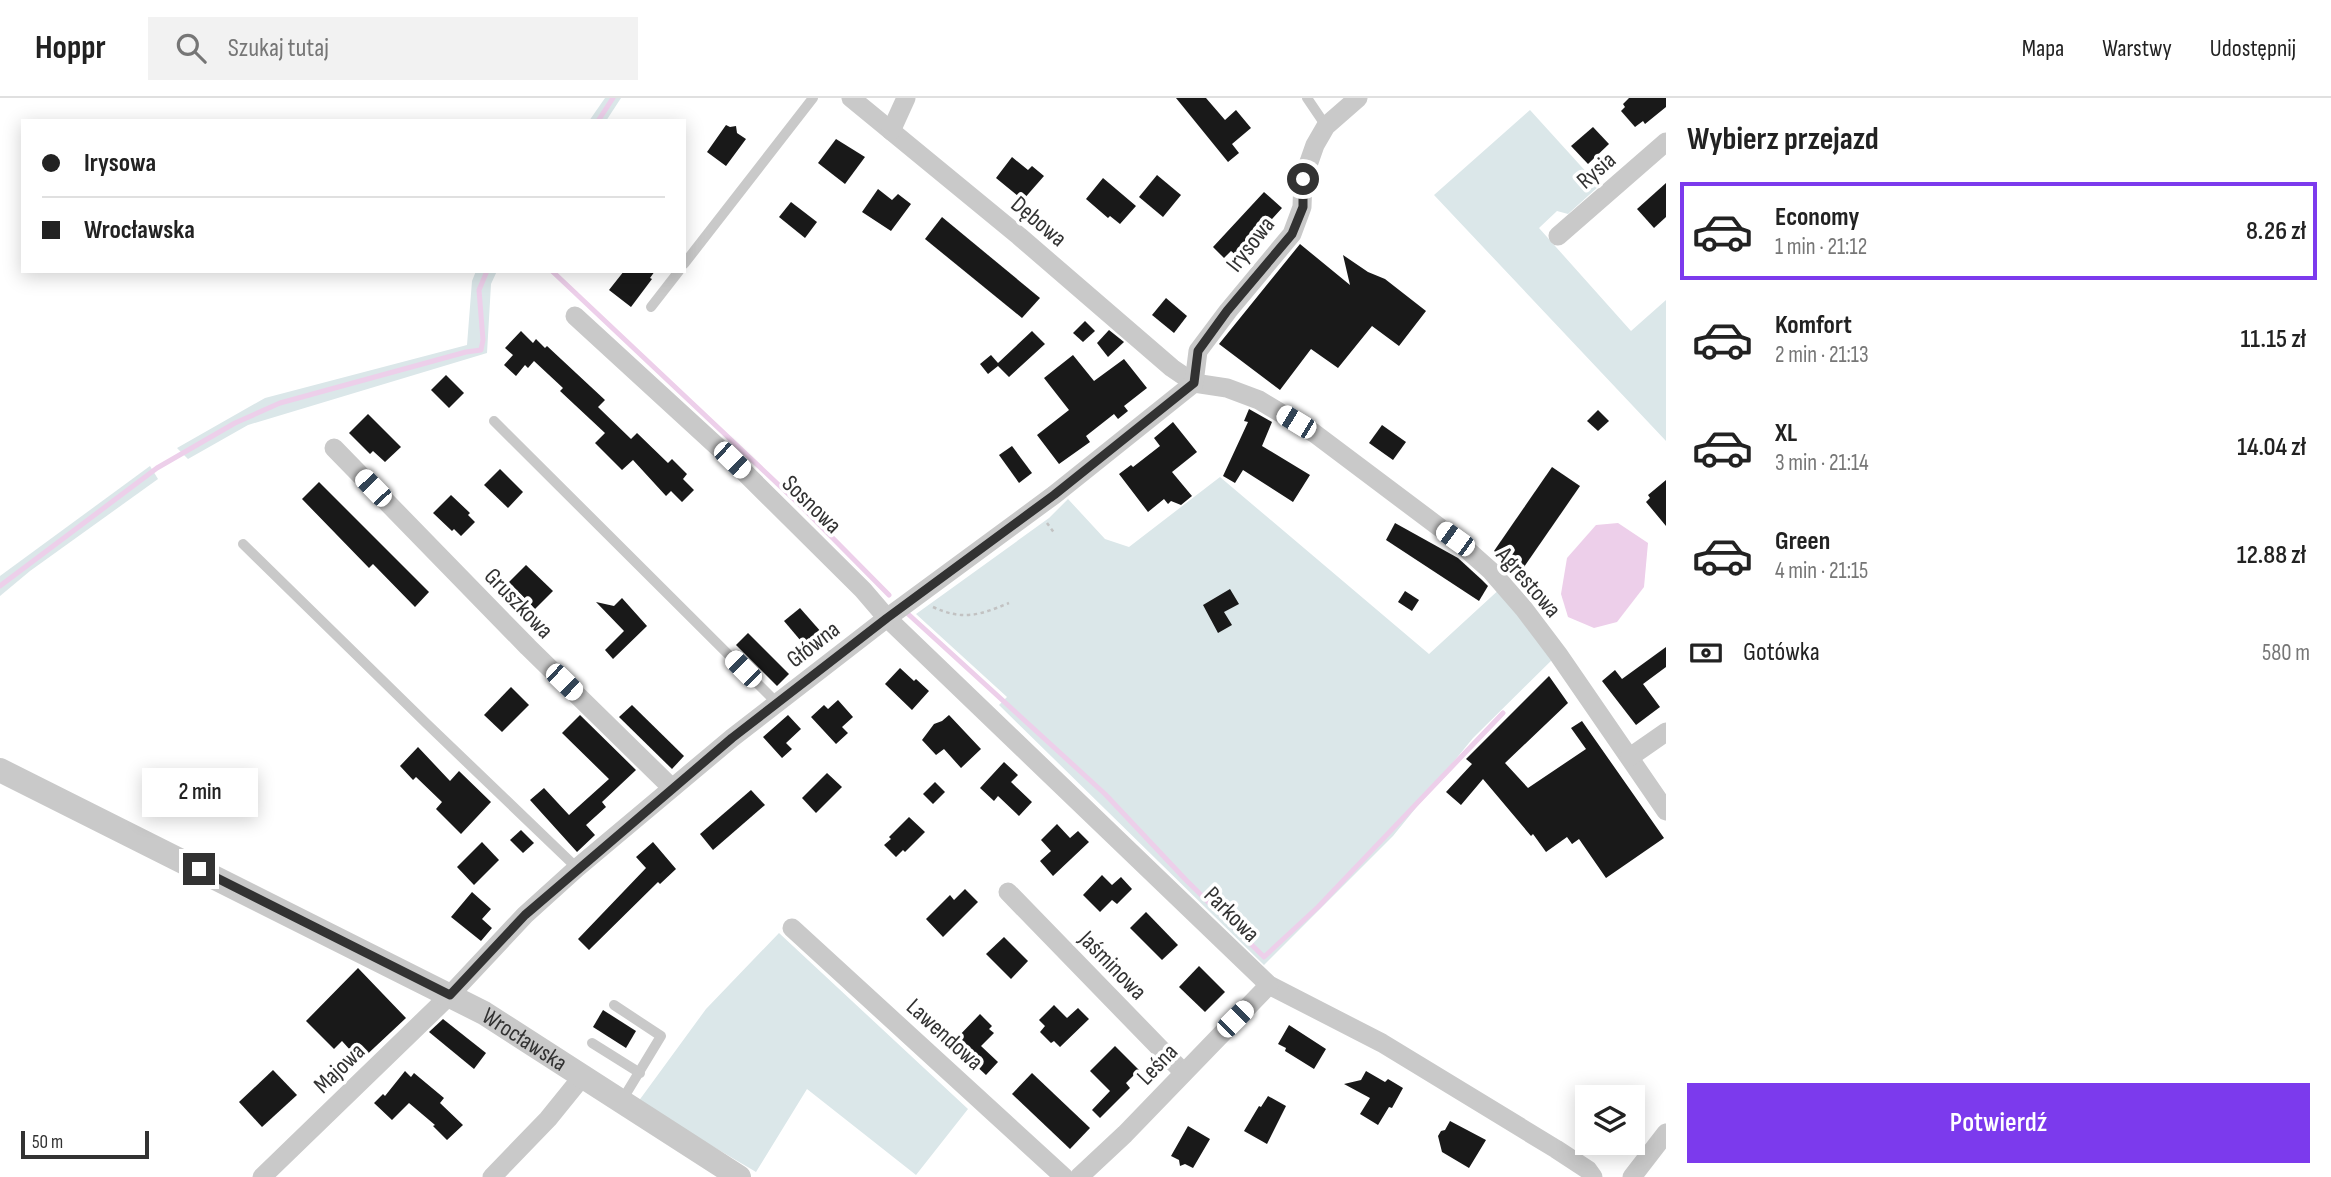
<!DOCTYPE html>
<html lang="pl">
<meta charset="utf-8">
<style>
:root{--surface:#fff;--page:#f2f2f2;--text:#222;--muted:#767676;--line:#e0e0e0;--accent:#7c3aed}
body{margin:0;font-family:"Sofia Sans Condensed",sans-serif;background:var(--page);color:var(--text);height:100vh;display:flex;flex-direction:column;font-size:26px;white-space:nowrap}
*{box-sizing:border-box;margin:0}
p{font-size:23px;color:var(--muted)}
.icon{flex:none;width:38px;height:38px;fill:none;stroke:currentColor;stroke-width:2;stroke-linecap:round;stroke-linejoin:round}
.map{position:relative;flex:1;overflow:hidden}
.drawer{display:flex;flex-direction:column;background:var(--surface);width:665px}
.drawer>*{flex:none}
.hud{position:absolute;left:21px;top:21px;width:665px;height:154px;border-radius:0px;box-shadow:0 4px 18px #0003;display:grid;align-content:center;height:154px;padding:0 21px;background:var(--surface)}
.buttons{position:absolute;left:1575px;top:987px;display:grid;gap:14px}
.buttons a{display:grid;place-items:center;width:70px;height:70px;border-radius:0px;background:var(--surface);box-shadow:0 4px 18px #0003;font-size:35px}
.scale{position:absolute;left:21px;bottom:18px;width:128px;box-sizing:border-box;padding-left:7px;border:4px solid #323232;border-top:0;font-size:19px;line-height:24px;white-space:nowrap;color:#323232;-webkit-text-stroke:5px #fff;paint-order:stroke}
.end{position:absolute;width:32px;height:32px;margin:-16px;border:9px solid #323232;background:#fff;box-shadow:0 0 0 4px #fff}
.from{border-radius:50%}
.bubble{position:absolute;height:49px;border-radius:0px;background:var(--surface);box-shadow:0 4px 18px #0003;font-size:23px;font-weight:600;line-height:49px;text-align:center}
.car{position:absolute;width:21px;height:42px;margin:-21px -10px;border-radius:9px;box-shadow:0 0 5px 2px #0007;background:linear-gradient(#fff 24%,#345 0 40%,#fff 0 76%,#345 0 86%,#fff 0)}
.hud b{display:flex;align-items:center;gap:24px;height:66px;font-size:26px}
.hud b+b{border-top:2px solid var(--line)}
.hud i{width:18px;height:18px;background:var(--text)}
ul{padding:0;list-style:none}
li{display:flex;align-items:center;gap:21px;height:98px;margin:0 14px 10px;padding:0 7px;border:4px solid transparent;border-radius:0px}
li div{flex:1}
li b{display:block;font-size:26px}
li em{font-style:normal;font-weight:600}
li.active{border-color:var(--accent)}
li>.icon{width:63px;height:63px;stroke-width:1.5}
h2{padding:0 21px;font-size:32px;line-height:84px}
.pay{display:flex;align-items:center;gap:18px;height:77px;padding:0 21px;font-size:26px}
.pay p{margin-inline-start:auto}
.primary-button{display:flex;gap:14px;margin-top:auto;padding:14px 21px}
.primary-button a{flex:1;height:80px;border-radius:0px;background:var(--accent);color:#fff;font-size:28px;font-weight:600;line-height:80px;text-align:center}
header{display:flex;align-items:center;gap:42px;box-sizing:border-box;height:98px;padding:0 35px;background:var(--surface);border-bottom:2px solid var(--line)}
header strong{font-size:33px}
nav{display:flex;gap:38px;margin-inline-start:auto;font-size:24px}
.search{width:490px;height:63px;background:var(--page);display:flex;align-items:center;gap:18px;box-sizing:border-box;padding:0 24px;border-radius:0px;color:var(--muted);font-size:26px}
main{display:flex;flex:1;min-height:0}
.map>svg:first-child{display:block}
.green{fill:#dbe7e9}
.water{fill:#edcfea}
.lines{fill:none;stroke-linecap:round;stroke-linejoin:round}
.stream{stroke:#edcfea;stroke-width:5}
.building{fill:#191919}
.path{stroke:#c2c2c2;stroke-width:2.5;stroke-dasharray:3.5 3.5;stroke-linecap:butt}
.service{stroke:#c9c9c9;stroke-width:10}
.minor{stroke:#c9c9c9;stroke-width:19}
.tertiary{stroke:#c9c9c9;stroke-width:24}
.route{stroke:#323232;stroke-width:9}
.labels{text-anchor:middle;stroke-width:7;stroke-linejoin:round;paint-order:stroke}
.street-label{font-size:24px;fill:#323232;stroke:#fff}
</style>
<header>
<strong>Hoppr</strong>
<div class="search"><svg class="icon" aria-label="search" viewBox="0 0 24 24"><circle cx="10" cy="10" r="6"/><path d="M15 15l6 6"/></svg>Szukaj tutaj</div>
<nav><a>Mapa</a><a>Warstwy</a><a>Udostępnij</a></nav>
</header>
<main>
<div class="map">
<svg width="1666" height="1079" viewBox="0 0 1666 1079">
<rect width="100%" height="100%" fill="#fff"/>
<!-- green -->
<g class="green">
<path d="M605,0H621L606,23H589Z"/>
<path d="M1530,12L1599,88L1568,116L1557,113L1539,130L1631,233L1666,202V343L1434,97Z"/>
<path d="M476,173H497L491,186L487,255L248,327L188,361L177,350L265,300L467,247L472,183Z"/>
<path d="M150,368L158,381L30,473L0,498V478Z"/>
<path d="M1220,379L1429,556L1503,488L1558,556L1473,640L1393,738L1264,867L999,607L1007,599L916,516L1049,420L1068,401L1105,441L1129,449Z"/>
<path d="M779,835L968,1011L916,1077L807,991L756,1074L638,1004L706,911Z"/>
</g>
<!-- water -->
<path class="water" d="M1618,425L1648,445L1644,489L1617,524L1594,530L1568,519L1561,496L1567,460L1596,427Z"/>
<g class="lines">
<!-- stream -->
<g class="stream">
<path d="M598,23L613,0"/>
<path d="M552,173L800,407L889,497"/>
<path d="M0,488L157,370L235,325L280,305L466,254L481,252L483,242L479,192L487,173"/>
<path d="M907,515L1105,696L1186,782L1264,859L1318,809L1503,615"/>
</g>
</g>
<!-- building -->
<g class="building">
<path d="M1176,0H1206L1225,22L1236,12L1251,30L1232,46L1239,55L1228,64Z"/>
<path d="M1629,0H1666V9L1645,26L1643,23L1635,29L1621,13L1625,9L1623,6Z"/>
<path d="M726,27L730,29L736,28L737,35L746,41L726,68L707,54Z"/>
<path d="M1593,29L1609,46L1588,66L1571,48Z"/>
<path d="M836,41L865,59L845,86L818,65Z"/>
<path d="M1012,59L1028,72L1032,68L1044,78L1023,102L996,80Z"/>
<path d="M1157,77L1181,97L1163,119L1139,99Z"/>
<path d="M1103,80L1136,108L1120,126L1110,118L1108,120L1086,101Z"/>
<path d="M1666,85V119L1654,130L1637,111Z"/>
<path d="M878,91L892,102L898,96L911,106L891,133L862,114Z"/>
<path d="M1264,94L1282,110L1238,159L1231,153L1224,160L1213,149Z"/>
<path d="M791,104L817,124L805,140L779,119Z"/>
<path d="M942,119L1040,200L1022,220L925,141Z"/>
<path d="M1300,146L1350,187L1343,157L1368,174L1385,181L1426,213L1399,248L1372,228L1338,270L1311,251L1280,292L1219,246Z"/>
<path d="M624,173H655L650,180L652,181L631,209L609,192Z"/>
<path d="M1166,200L1187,218L1174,235L1152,217Z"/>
<path d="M1085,223L1095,233L1083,244L1073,235Z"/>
<path d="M1109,232L1124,244L1108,259L1097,245Z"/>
<path d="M521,233L533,245L536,241L545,250L547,248L605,302L598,309L631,341L637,335L668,365L672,361L687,376L683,381L694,392L682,404L671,393L666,398L633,362L622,372L595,345L605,335L560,293L563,290L534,263L528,270L525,267L516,278L504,267L513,257L505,250Z"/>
<path d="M1032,233L1045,246L1009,279L998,268L988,276L980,266L991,257L998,265Z"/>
<path d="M1073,257L1094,283L1124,261L1147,290L1124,308L1128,313L1118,321L1114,316L1086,338L1090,344L1059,366L1037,337L1069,312L1044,280Z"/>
<path d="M446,277L464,295L449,310L431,292Z"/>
<path d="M1249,311L1272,324L1262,348L1310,377L1293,404L1243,372L1235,385L1223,378L1248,324L1244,323Z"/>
<path d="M1598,312L1609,323L1598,333L1587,323Z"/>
<path d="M368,316L401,349L385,364L373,353L370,356L349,335Z"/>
<path d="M1173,324L1197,354L1172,374L1192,398L1181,407L1171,403L1168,406L1164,401L1148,414L1119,376L1131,367L1133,369L1160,348L1154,340Z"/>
<path d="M1382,327L1406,344L1393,362L1369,345Z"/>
<path d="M1012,348L1032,375L1019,385L999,357Z"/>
<path d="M1552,369L1580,388L1522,472L1494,453Z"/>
<path d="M500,371L523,394L508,410L484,387Z"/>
<path d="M1666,382V428L1646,404L1650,400L1648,397Z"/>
<path d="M319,384L429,494L415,509L373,466L369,470L302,401Z"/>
<path d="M451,397L470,415L468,417L475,424L461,438L454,431L452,433L433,415Z"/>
<path d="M1395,425L1458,460L1482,482L1488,488L1479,503L1386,442Z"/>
<path d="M526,467L553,493L535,511L509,484Z"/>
<path d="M1230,491L1239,506L1224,514L1232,527L1218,535L1203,507Z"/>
<path d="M1405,493L1419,502L1412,513L1398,504Z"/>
<path d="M622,500L647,528L613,561L605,552L624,533L596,504L614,508Z"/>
<path d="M800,510L822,535L806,549L784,523Z"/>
<path d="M748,535L789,576L777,588L736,547Z"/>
<path d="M1666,549V569L1643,586L1660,609L1636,627L1602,583L1615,572L1622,581Z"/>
<path d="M900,570L914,583L916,581L929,593L912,612L885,586Z"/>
<path d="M1549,578L1568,605L1505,665L1528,690L1586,651L1571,630L1582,623L1664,740L1606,780L1579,741L1572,746L1567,739L1546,754L1533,736L1531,738L1483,681L1461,707L1446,694L1472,666L1466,661Z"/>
<path d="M511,589L529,607L502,634L484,617Z"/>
<path d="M838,602L853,619L842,629L848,635L836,646L811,619L824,607L828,611Z"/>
<path d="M632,607L684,658L672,671L619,619Z"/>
<path d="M580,617L636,672L602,704L606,709L586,727L595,737L577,754L530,702L544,690L569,717L609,681L562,635Z"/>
<path d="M788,617L801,631L786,645L792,651L782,660L763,639Z"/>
<path d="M949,617L981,651L961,670L944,651L936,657L922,642L934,626L942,623Z"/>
<path d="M418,649L450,683L459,673L491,704L461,736L436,711L442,704L416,679L413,682L400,668Z"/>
<path d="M1004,664L1018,677L1011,684L1032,704L1019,718L998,698L994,703L980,690Z"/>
<path d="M827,675L842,689L816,715L802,700Z"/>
<path d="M935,684L945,694L933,706L923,696Z"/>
<path d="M751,692L765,707L713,752L700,736Z"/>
<path d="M909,719L925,734L905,754L903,752L896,759L884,747L891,741L889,739Z"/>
<path d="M1057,726L1070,740L1078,733L1089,744L1053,778L1040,763L1051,753L1041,742Z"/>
<path d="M521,732L534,745L523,755L510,742Z"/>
<path d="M482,744L499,762L474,787L457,769Z"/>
<path d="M653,744L676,771L660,786L658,784L589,852L578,841L646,770L636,759Z"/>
<path d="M1102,777L1112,787L1121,779L1132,791L1117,806L1112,802L1100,814L1083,797Z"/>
<path d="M965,791L978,804L943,839L926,821L950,797L954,802Z"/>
<path d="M472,794L491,811L482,821L492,830L481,843L451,819Z"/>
<path d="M1146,814L1178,847L1162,862L1130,830Z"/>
<path d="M1004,839L1028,863L1011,881L986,856Z"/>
<path d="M1199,868L1225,894L1205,914L1179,889Z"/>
<path d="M358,870L406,920L360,963L342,943L334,951L306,923Z"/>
<path d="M1054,907L1067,920L1078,910L1089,921L1060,949L1054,943L1051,945L1040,934L1045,928L1039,922Z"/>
<path d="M603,912L636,933L626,950L593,929Z"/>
<path d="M980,916L992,928L989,931L994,935L981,948L998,964L986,977L972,964L975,961L955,942Z"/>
<path d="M443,921L486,955L474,971L429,934Z"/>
<path d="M1289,927L1326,951L1314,971L1285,953L1286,950L1278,946Z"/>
<path d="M1115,948L1139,972L1126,985L1130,990L1100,1020L1092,1012L1110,993L1090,973Z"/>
<path d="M273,972L297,997L262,1029L239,1004Z"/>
<path d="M405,973L411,979L414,975L444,1000L440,1005L463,1027L447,1042L433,1028L435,1027L409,1005L392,1022L374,1005L383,996L385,998Z"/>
<path d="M1366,973L1385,984L1388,981L1403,990L1392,1010L1389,1009L1378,1027L1360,1016L1370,1000L1344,986L1361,982Z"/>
<path d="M1032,975L1090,1030L1070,1051L1012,996Z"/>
<path d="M1268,998L1286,1008L1267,1046L1244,1033L1259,1008L1261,1009Z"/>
<path d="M1450,1023L1486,1042L1469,1070L1442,1054L1438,1038L1441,1033L1445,1032Z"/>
<path d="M1188,1028L1210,1041L1193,1070L1185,1066L1180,1068L1179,1062L1171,1058Z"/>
</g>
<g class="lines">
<!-- path -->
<g class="path">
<path d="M1047,425L1055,436"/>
<path d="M933,509C963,523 980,517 1009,505"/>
</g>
<!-- service -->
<g class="service">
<path d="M1307,0L1326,28"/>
<path d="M684,166L813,0"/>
<path d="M651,209L679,173"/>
<path d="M494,323L777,605"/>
<path d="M243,446L427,626L577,770"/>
<path d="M614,907L661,938L621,1004"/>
<path d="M592,945L640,975"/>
</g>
<!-- minor -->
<g class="minor">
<path d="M851,0L1019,138L1172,270L1194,285L1227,290L1259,302L1314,335L1455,441L1491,473L1524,511L1558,556L1666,713"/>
<path d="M891,33L906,0"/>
<path d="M1558,138L1666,44"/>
<path d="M575,218L732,362L863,492L887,520L1269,887L1382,945L1556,1051L1588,1072L1593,1079"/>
<path d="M1194,285L1198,253L1228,213L1292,136L1302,109L1303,81L1315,47L1326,28L1358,0"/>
<path d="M334,350L528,549L672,690"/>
<path d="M1630,659L1666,634"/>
<path d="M1008,794L1183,974"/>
<path d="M792,830L1064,1079"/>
<path d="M262,1079L450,897L525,817L577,770L732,640L887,520L1054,397L1194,285"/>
<path d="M492,1079L548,1021L582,979"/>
<path d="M1079,1079L1125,1036L1269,887"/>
<path d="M1632,1079L1666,1035"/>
</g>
<!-- tertiary -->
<path class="tertiary" id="s1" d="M0,672L484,915L739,1079"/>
</g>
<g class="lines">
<!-- route -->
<path class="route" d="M199,771L450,897L525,817L732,640L887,520L1054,397L1194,285L1198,253L1227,213L1292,136L1303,109V81"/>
</g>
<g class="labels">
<!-- street labels -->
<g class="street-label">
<text transform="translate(1596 72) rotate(-41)" y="8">Rysia</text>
<text transform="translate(1039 123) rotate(40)" y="8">Dębowa</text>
<text transform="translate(1250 146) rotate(-52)" y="8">Irysowa</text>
<text transform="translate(812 406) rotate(44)" y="8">Sosnowa</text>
<text transform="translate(1529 484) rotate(49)" y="8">Agrestowa</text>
<text transform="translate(519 505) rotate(46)" y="8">Gruszkowa</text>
<text transform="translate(813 546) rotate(-38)" y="8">Główna</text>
<text transform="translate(1232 816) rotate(45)" y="8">Parkowa</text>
<text transform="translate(1113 867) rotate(46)" y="8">Jaśminowa</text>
<text transform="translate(945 936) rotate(42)" y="8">Lawendowa</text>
<text dy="8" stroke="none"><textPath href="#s1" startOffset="590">Wrocławska</textPath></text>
<text transform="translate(1157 966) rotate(-46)" y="8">Leśna</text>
<text transform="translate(339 970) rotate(-44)" y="8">Majowa</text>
</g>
</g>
</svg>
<div class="buttons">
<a><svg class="icon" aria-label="layers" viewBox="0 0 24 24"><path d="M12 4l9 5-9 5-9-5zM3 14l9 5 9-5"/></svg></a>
</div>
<div class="scale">50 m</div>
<i class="end from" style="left:1303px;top:81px"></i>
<i class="end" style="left:199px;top:771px"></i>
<div class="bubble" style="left:142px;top:670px;width:116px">2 min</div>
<i class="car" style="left:1296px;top:324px;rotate:301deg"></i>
<i class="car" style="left:732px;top:362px;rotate:134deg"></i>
<i class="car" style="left:373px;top:390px;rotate:316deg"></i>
<i class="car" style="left:1455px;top:441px;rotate:306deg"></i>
<i class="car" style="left:743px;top:571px;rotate:315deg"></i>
<i class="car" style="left:564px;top:584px;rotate:134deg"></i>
<i class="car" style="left:1235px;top:921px;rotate:45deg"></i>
<div class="hud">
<b><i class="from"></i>Irysowa</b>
<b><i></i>Wrocławska</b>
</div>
</div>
<section class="drawer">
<h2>Wybierz przejazd</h2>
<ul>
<li class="active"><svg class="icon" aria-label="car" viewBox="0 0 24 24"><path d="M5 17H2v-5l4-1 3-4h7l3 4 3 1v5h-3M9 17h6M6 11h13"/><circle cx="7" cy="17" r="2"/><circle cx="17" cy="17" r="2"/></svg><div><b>Economy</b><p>1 min · 21:12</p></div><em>8.26 zł</em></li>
<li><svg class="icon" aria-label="car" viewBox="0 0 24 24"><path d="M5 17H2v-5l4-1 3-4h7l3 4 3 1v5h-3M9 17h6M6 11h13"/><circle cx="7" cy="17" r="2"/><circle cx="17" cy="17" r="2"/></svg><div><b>Komfort</b><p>2 min · 21:13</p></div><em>11.15 zł</em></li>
<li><svg class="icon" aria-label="car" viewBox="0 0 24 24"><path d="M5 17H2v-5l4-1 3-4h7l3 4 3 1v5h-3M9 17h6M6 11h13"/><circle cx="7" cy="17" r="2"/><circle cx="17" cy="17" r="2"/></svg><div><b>XL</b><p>3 min · 21:14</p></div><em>14.04 zł</em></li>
<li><svg class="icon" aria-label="car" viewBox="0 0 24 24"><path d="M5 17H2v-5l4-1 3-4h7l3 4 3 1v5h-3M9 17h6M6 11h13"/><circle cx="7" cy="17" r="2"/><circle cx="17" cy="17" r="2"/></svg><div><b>Green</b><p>4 min · 21:15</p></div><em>12.88 zł</em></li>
</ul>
<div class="pay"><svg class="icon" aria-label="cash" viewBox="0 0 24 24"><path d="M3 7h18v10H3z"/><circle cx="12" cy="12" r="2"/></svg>Gotówka<p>580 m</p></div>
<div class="primary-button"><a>Potwierdź</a></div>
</section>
</main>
